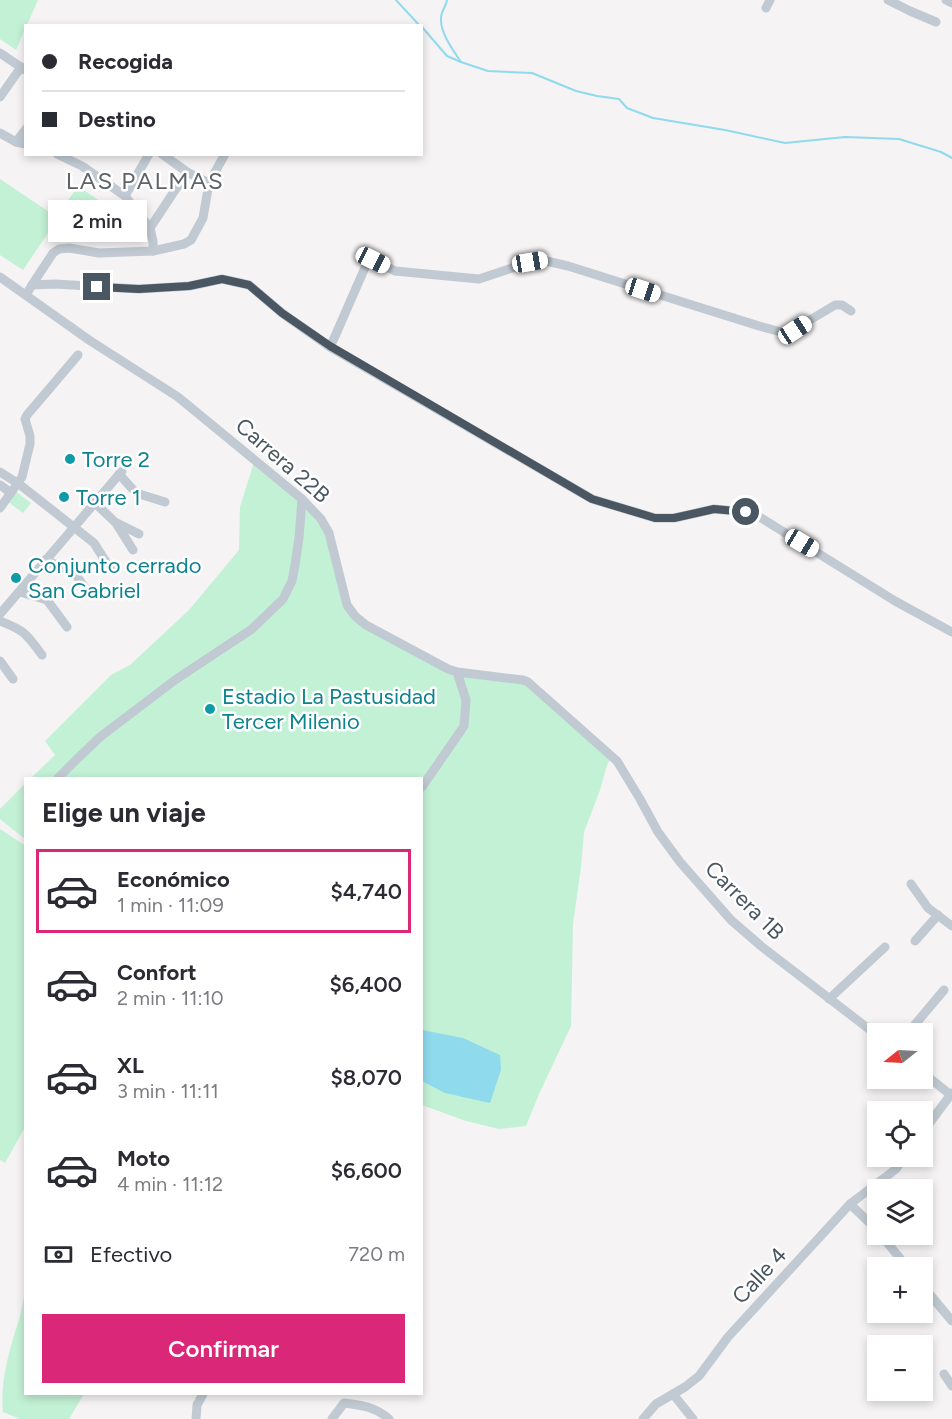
<!DOCTYPE html>
<html lang="es">
<meta charset="utf-8">
<style>
:root{--surface:#fff;--page:#f2f2f3;--text:#2b2b33;--muted:#7c7c81;--line:#e1e1e2;--accent:#db2777}
body{margin:0;font-family:Figtree,sans-serif;background:var(--page);color:var(--text);height:100vh;display:flex;flex-direction:column;font-size:22px;white-space:nowrap}
*{box-sizing:border-box;margin:0}
p{font-size:20px;color:var(--muted)}
.icon{flex:none;width:33px;height:33px;fill:none;stroke:currentColor;stroke-width:2;stroke-linecap:round;stroke-linejoin:round}
.map{position:relative;flex:1;overflow:hidden}
.sheet{position:absolute;left:24px;top:777px;width:399px;height:618px;display:flex;flex-direction:column;background:var(--surface);border-radius:0px;box-shadow:0 3px 9px #0003}
.sheet>*{flex:none}
.top-card{position:absolute;left:24px;top:24px;width:399px;height:132px;border-radius:0px;box-shadow:0 3px 9px #0003;display:grid;align-content:center;height:132px;padding:0 18px;background:var(--surface)}
.needle{width:39px;rotate:252deg}
.controls{position:absolute;left:867px;top:1023px;display:grid;gap:12px}
.controls a{display:grid;place-items:center;width:66px;height:66px;border-radius:0px;background:var(--surface);box-shadow:0 3px 9px #0003;font-size:30px}
.end{position:absolute;width:27px;height:27px;margin:-14px;border:8px solid #4a5661;background:#fff;box-shadow:0 0 0 3px #fff}
.from{border-radius:50%}
.bubble{position:absolute;height:42px;border-radius:0px;background:var(--surface);box-shadow:0 3px 9px #0003;font-size:20px;font-weight:600;line-height:42px;text-align:center}
.car{position:absolute;width:18px;height:36px;margin:-18px -9px;border-radius:8px;box-shadow:0 0 4px 2px #0007;background:linear-gradient(#fff 24%,#345 0 40%,#fff 0 76%,#345 0 86%,#fff 0)}
.top-card b{display:flex;align-items:center;gap:21px;height:57px;font-size:22px}
.top-card b+b{border-top:2px solid var(--line)}
.top-card i{width:15px;height:15px;background:var(--text)}
ul{padding:0;list-style:none}
li{display:flex;align-items:center;gap:18px;height:84px;margin:0 12px 9px;padding:0 6px;border:3px solid transparent;border-radius:0px}
li div{flex:1}
li b{display:block;font-size:22px}
li em{font-style:normal;font-weight:600}
li.current{border-color:var(--accent)}
li>.icon{width:54px;height:54px;stroke-width:1.5}
h2{padding:0 18px;font-size:27px;line-height:72px}
.pay{display:flex;align-items:center;gap:15px;height:66px;padding:0 18px;font-size:22px}
.pay p{margin-inline-start:auto}
.cta{display:flex;gap:12px;margin-top:auto;padding:12px 18px}
.cta a{flex:1;height:69px;border-radius:0px;background:var(--accent);color:#fff;font-size:24px;font-weight:600;line-height:69px;text-align:center}
.map>svg:first-child{display:block}
.green{fill:#c3f1d5}
.water{fill:#90daee}
.lines{fill:none;stroke-linecap:round;stroke-linejoin:round}
.stream{stroke:#90daee;stroke-width:2}
.minor{stroke:#c1cad2;stroke-width:9}
.route{stroke:#4a5661;stroke-width:8}
.culture-dot{fill:#0f9aa8;stroke:#fff;stroke-width:2}
.labels{text-anchor:middle;stroke-width:5;stroke-linejoin:round;paint-order:stroke}
.culture-label{font-size:22px;fill:#0d838f;stroke:#fff;text-anchor:start}
.street-label{font-size:22px;fill:#4a5661;stroke:#fff}
.neighbourhood-label{font-size:24px;letter-spacing:1.5px;fill:#5f6368;stroke:#fff}
</style>
<div class="map">
<svg width="952" height="1419" viewBox="0 0 952 1419">
<rect width="100%" height="100%" fill="#f5f3f3"/>
<!-- green -->
<g class="green">
<path d="M0,0H38L27,25L26,26L16,50L0,39Z"/>
<path d="M0,179L58,218L23,270L0,255Z"/>
<path d="M78,186L120,215L104,239L62,209Z"/>
<path d="M255,459L321,519L355,616L448,669L517,678L612,757L607,765L600,790L584,832L581,867L573,924L571,1026L539,1094L526,1126L499,1129L466,1121L422,1105V778H31L55,755L45,741L111,675L130,665L189,610L239,550L240,507Z"/>
<path d="M15,491L31,503L23,513L7,501Z"/>
<path d="M25,784V839L0,819V809Z"/>
<path d="M0,829L26,846L25,1127L5,1163L0,1160Z"/>
<path d="M25,1288L26,1394H84L69,1419H20L3,1412C0,1378 10,1349 20,1316C22,1307 24,1298 25,1288Z"/>
</g>
<!-- water -->
<path class="water" d="M422,1030L463,1038L500,1055L501,1070L490,1103L445,1093L422,1081Z"/>
<g class="lines">
<!-- stream -->
<g class="stream">
<path d="M396,0L420,26"/>
<path d="M447,0C446,6 441,12 441,18C440,33 453,50 461,62"/>
<path d="M422,27L447,56L461,62L488,71L532,73L576,91L597,96L619,99L627,108L653,118L725,130L785,143L845,137L899,139L941,152L952,158"/>
</g>
<!-- minor -->
<g class="minor">
<path d="M888,0L910,11L936,22"/>
<path d="M946,0L952,3"/>
<path d="M766,8L770,0"/>
<path d="M0,53L25,70"/>
<path d="M0,97L21,67"/>
<path d="M0,133L16,142L26,144"/>
<path d="M16,142L26,129"/>
<path d="M57,154L82,166L125,196L150,228L153,241V251"/>
<path d="M162,154L187,172L209,183"/>
<path d="M125,196L149,154"/>
<path d="M150,228L187,172"/>
<path d="M0,277L89,340L178,397L302,499L321,519L329,533L347,605L355,616L366,625L448,669L457,672L523,680L528,682L617,761L640,799L658,832L680,862L731,920L761,946L878,1036"/>
<path d="M32,285L53,253L59,249L69,248L99,253L153,251L184,244L191,240L203,218L209,183L225,154"/>
<path d="M26,295L32,285L55,284L139,289L190,286L222,279L249,285L282,313L330,347L592,499L655,518H674L714,509L746,512L758,516L895,601L952,632"/>
<path d="M330,347L336,334L367,263L369,261L373,260L395,271L479,279L530,262L542,260L568,266L759,326L785,333L790,332L835,305H842L851,311"/>
<path d="M0,472L19,484L94,543L111,570"/>
<path d="M119,474L136,493L165,502"/>
<path d="M0,485L11,493"/>
<path d="M95,503L116,523L133,550"/>
<path d="M0,508L22,477L30,444V436L25,419L27,415L78,355"/>
<path d="M117,523L139,534"/>
<path d="M45,560L74,572L90,595"/>
<path d="M20,592L47,600L67,627"/>
<path d="M0,614L122,471"/>
<path d="M0,621C25,631 26,633 42,655"/>
<path d="M0,661L13,679"/>
<path d="M58,778L75,761L100,737L175,680L252,629L283,599L292,581L295,565L299,538L302,499"/>
<path d="M422,787L464,726L466,700L457,672"/>
<path d="M911,884L928,908L952,926"/>
<path d="M915,941L938,915"/>
<path d="M829,999L885,947"/>
<path d="M907,1034L944,990"/>
<path d="M922,1072L952,1096"/>
<path d="M922,1133L952,1093"/>
<path d="M850,1204L878,1231"/>
<path d="M880,1234L908,1268"/>
<path d="M922,1285L952,1321"/>
<path d="M944,1374L952,1386"/>
<path d="M673,1394L693,1419"/>
<path d="M196,1419L197,1405L203,1394"/>
<path d="M332,1419L344,1403C361,1405 376,1407 389,1419"/>
<path d="M643,1419L656,1404L685,1387L699,1376L728,1337L850,1204L896,1169L905,1156"/>
</g>
</g>
<g class="lines">
<!-- route -->
<path class="route" d="M97,287L139,289L189,286L222,279L249,285L282,313L330,346L592,499L655,518H674L714,509L746,512"/>
</g>
<!-- markers -->
<g class="culture-dot">
<circle cx="70" cy="459" r="6"/>
<circle cx="64" cy="497" r="6"/>
<circle cx="16" cy="578" r="6"/>
<circle cx="210" cy="709" r="6"/>
</g>
<g class="labels">
<!-- culture labels -->
<g class="culture-label">
<text x="82" y="467">Torre 2</text>
<text x="76" y="505">Torre 1</text>
<text x="28" y="573">Conjunto cerrado<tspan x="28" dy="25">San Gabriel</tspan></text>
<text x="222" y="704">Estadio La Pastusidad<tspan x="222" dy="25">Tercer Milenio</tspan></text>
</g>
<!-- street labels -->
<g class="street-label">
<text transform="translate(283 460) rotate(41)" y="8">Carrera 22B</text>
<text transform="translate(745 900) rotate(45)" y="8">Carrera 1B</text>
<text transform="translate(759 1275) rotate(-47)" y="8">Calle 4</text>
</g>
<!-- neighbourhood labels -->
<g class="neighbourhood-label">
<text x="145" y="189">LAS PALMAS</text>
</g>
</g>
</svg>
<div class="controls">
<a><svg class="needle" viewBox="-14 -14 28 28"><path d="M0-13l5 13h-10z" fill="#e53935"/><path d="M0 13l5-13h-10z" fill="#7c7c81"/></svg></a>
<a><svg class="icon" aria-label="locate" viewBox="0 0 24 24"><circle cx="12" cy="12" r="6"/><path d="M12 2v4M12 18v4M2 12h4M18 12h4"/></svg></a>
<a><svg class="icon" aria-label="layers" viewBox="0 0 24 24"><path d="M12 4l9 5-9 5-9-5zM3 14l9 5 9-5"/></svg></a>
<a>+</a>
<a>−</a>
</div>
<i class="end from" style="left:746px;top:512px"></i>
<i class="end" style="left:97px;top:287px"></i>
<div class="bubble" style="left:48px;top:200px;width:99px">2 min</div>
<i class="car" style="left:373px;top:260px;rotate:116deg"></i>
<i class="car" style="left:530px;top:262px;rotate:81deg"></i>
<i class="car" style="left:643px;top:290px;rotate:108deg"></i>
<i class="car" style="left:795px;top:330px;rotate:57deg"></i>
<i class="car" style="left:802px;top:543px;rotate:121deg"></i>
<div class="top-card">
<b><i class="from"></i>Recogida</b>
<b><i></i>Destino</b>
</div>
<section class="sheet">
<h2>Elige un viaje</h2>
<ul>
<li class="current"><svg class="icon" aria-label="car" viewBox="0 0 24 24"><path d="M5 17H2v-5l4-1 3-4h7l3 4 3 1v5h-3M9 17h6M6 11h13"/><circle cx="7" cy="17" r="2"/><circle cx="17" cy="17" r="2"/></svg><div><b>Económico</b><p>1 min · 11:09</p></div><em>$4,740</em></li>
<li><svg class="icon" aria-label="car" viewBox="0 0 24 24"><path d="M5 17H2v-5l4-1 3-4h7l3 4 3 1v5h-3M9 17h6M6 11h13"/><circle cx="7" cy="17" r="2"/><circle cx="17" cy="17" r="2"/></svg><div><b>Confort</b><p>2 min · 11:10</p></div><em>$6,400</em></li>
<li><svg class="icon" aria-label="car" viewBox="0 0 24 24"><path d="M5 17H2v-5l4-1 3-4h7l3 4 3 1v5h-3M9 17h6M6 11h13"/><circle cx="7" cy="17" r="2"/><circle cx="17" cy="17" r="2"/></svg><div><b>XL</b><p>3 min · 11:11</p></div><em>$8,070</em></li>
<li><svg class="icon" aria-label="car" viewBox="0 0 24 24"><path d="M5 17H2v-5l4-1 3-4h7l3 4 3 1v5h-3M9 17h6M6 11h13"/><circle cx="7" cy="17" r="2"/><circle cx="17" cy="17" r="2"/></svg><div><b>Moto</b><p>4 min · 11:12</p></div><em>$6,600</em></li>
</ul>
<div class="pay"><svg class="icon" aria-label="cash" viewBox="0 0 24 24"><path d="M3 7h18v10H3z"/><circle cx="12" cy="12" r="2"/></svg>Efectivo<p>720 m</p></div>
<div class="cta"><a>Confirmar</a></div>
</section>
</div>
